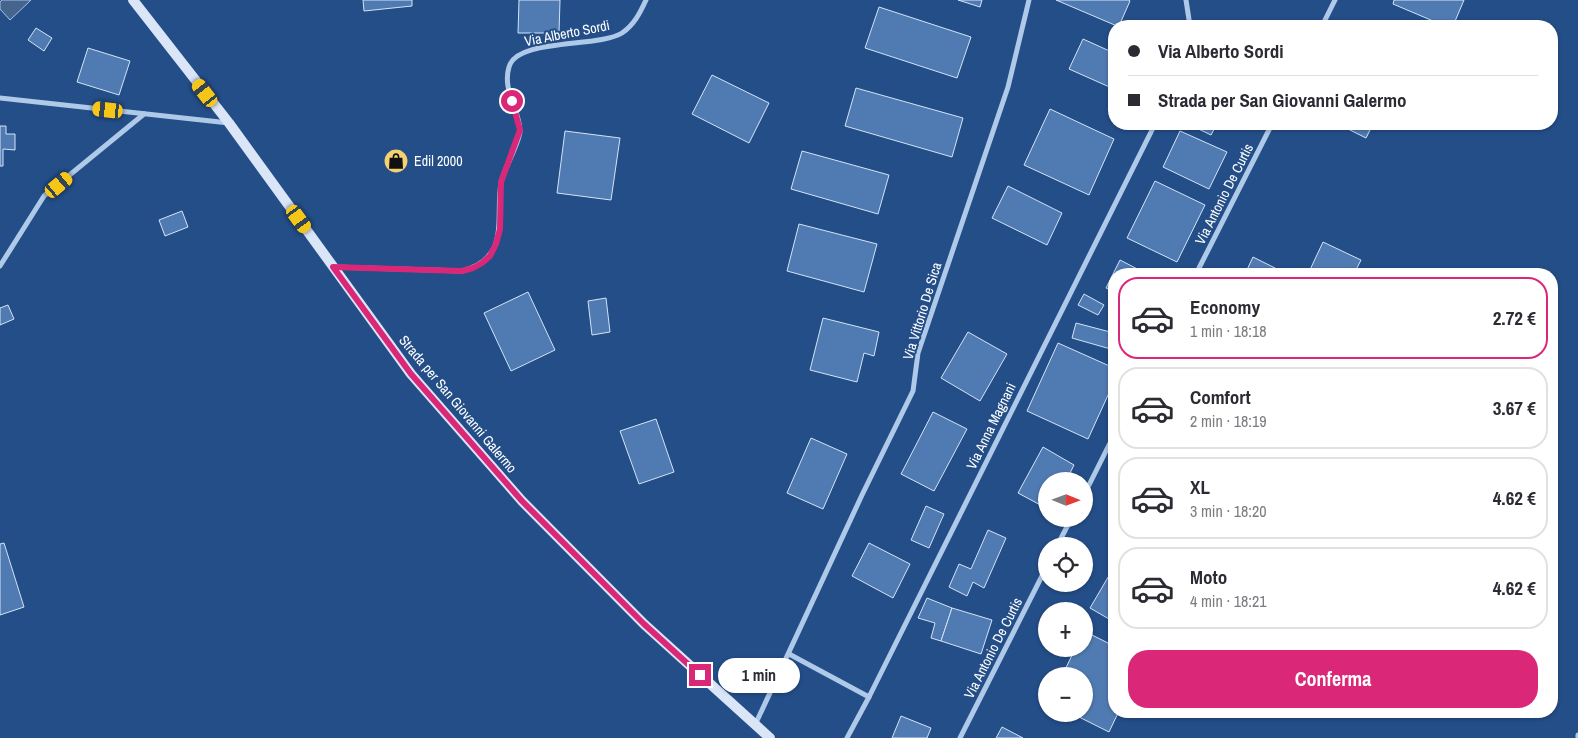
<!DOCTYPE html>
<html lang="it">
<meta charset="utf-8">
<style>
:root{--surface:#fff;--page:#f7f7f7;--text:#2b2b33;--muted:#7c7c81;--line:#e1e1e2;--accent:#db2777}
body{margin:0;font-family:"Archivo Narrow",sans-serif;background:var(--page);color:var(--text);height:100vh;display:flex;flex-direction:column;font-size:19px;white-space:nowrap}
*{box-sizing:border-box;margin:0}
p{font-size:16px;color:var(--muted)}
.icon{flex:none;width:28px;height:28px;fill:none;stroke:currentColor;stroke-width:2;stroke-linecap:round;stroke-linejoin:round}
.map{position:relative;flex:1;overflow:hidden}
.panel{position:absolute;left:1108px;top:268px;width:450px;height:450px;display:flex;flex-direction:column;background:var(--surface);border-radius:20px;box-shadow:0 1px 4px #0004}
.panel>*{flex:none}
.guide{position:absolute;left:1108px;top:20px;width:450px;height:110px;border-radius:20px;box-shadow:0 1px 4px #0004;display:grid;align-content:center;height:110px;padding:0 20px;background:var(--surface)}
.needle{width:32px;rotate:91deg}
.buttons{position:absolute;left:1038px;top:472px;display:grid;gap:10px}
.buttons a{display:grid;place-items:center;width:55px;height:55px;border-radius:50%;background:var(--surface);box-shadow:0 1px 4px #0004;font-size:25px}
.end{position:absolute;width:22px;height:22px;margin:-11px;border:6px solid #db2777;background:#fff;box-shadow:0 0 0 2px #fff}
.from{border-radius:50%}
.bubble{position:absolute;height:35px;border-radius:18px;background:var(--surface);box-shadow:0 1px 4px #0004;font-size:16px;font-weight:800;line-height:35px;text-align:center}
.car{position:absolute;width:15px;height:30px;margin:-15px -8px;border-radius:6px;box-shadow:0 0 4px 1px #0007;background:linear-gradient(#f5c518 24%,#345 0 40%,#f5c518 0 76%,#345 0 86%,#f5c518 0)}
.guide b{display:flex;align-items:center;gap:18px;height:48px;font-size:19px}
.guide b+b{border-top:1px solid var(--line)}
.guide i{width:12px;height:12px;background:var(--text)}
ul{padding:9px 0 0;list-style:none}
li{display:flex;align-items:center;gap:15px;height:82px;margin:0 10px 8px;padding:0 10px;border:2px solid var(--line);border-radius:20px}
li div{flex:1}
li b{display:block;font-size:19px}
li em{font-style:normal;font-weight:800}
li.on{border-color:var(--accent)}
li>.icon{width:45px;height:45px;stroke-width:1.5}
.button{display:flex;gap:10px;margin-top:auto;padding:10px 20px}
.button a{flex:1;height:58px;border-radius:20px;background:var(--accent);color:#fff;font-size:20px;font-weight:800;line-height:58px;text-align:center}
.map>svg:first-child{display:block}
.water{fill:#46658e;stroke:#a3c3ea}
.building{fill:#507bb2;stroke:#d4e3f7}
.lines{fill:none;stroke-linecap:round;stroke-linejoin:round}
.minor{stroke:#afc9e9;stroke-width:5}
.secondary{stroke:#dae6f8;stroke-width:10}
.route{stroke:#db2777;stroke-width:6}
.labels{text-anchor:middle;stroke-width:4;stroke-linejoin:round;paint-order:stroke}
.street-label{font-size:14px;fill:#fff;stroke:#244e88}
.poi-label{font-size:14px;fill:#fff;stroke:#244e88;text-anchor:start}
</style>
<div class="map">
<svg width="1578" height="738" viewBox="0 0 1578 738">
<rect width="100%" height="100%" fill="#244e88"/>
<!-- water -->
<path class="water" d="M2,0H31L10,20L0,9V2Z"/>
<!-- building -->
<g class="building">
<path d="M363,0H412V6L364,11Z"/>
<path d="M519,0H560L559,33H518Z"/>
<path d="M958,0H982L980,7Z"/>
<path d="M1056,0H1129L1130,1L1119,26H1117Z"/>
<path d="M1394,0H1464L1453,26H1445L1393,4Z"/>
<path d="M879,7L971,37L957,78L865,48Z"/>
<path d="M36,28L52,38L44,51L28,40Z"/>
<path d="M1083,39L1114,53V89L1069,69Z"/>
<path d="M88,48L130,61L119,95L77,82Z"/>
<path d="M712,75L769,103L749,143L692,114Z"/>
<path d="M856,88L963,118L952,157L845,126Z"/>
<path d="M1050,109L1114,139L1089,195L1024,165Z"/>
<path d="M1188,124H1217L1211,135Z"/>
<path d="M1338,124H1373L1366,138Z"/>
<path d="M0,126H6V134H15V150L3,149V166H0Z"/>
<path d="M565,131L620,138L611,200L557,193Z"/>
<path d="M1180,131L1227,152L1209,189L1163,167Z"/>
<path d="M802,151L889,175L878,214L791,189Z"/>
<path d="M1155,181L1205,205L1177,262L1127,238Z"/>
<path d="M1008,186L1062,213L1047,245L992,218Z"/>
<path d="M182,211L188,227L165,236L159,220Z"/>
<path d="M799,224L877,244L864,292L787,271Z"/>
<path d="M1323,242L1361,260L1354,274H1308Z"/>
<path d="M1253,257L1287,274H1245Z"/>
<path d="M1120,260L1147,274H1114V292L1106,288Z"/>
<path d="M528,292L555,350L511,371L484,313Z"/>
<path d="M1084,294L1104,305L1098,315L1078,305Z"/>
<path d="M606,298L610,332L592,335L588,301Z"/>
<path d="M8,305L14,319L0,325V308Z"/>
<path d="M823,318L879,332L874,356L864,353L857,382L810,370Z"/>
<path d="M1076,323L1114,333V350L1072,338Z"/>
<path d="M968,332L1007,354L980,401L941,378Z"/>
<path d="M1058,343L1114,368V382L1088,439L1027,411Z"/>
<path d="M933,412L967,429L934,491L901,474Z"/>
<path d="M656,419L674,472L639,484L620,431Z"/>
<path d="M811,438L847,454L823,509L787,493Z"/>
<path d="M1043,447L1074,465L1066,481H1046V508L1018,493Z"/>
<path d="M926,506L944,514L929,548L911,540Z"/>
<path d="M988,530L1006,538L984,588L973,582L967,596L949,587L959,564L971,569Z"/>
<path d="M4,543L24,607L0,615V544Z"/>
<path d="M869,543L910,564L893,598L852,576Z"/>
<path d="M1114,567V610L1109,619L1090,608Z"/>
<path d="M927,598L952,608L941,641L931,638L935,623L918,618Z"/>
<path d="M952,608L992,620L981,654L941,641Z"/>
<path d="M1084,631L1114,646V711H1119L1109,732L1073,714H1084V676H1062L1075,649H1084Z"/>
<path d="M901,716L931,728L927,738H892Z"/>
<path d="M1002,727L1023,738H996Z"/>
</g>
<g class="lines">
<!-- minor -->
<g class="minor">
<path d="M1186,0L1190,26"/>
<path d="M1322,26L1335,0"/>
<path d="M0,98L229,123"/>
<path d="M0,266L44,196L144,114"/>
<path d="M334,267L462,271C511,258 495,220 501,183C503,170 521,141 520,130C519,109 502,90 509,67C517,38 598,48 622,33C634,25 640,13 646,0"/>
<path d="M1196,274L1272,124"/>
<path d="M1084,495L1114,435"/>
<path d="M1057,546L1071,519"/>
<path d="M789,654L869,697"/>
<path d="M755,725L862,495L913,391L918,353L1008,87L1029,0"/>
<path d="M847,738L869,697L1155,124"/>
<path d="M960,738L1046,568"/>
<path d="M1578,738V735"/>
</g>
<!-- secondary -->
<path class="secondary" d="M133,0L229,123L411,374L522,501L644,624L770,738"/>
</g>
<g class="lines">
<!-- route -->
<path class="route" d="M512,101L520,130L501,182L500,229L496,244L490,256L482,263L473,268L462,271L333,267L411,374L522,501L644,624L700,675"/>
</g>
<!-- icons -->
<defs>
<symbol id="shop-disc" viewBox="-11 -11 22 22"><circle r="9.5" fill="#f4d173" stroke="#244e88"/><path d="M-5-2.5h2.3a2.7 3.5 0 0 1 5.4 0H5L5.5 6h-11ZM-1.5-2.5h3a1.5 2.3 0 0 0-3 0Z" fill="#111"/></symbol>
</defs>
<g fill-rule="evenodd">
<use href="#shop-disc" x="382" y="147" width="28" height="28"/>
</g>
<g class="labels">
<!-- street labels -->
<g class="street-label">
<text transform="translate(567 33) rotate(-11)" y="5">Via Alberto Sordi</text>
<text transform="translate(1224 194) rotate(-63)" y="5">Via Antonio De Curtis</text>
<text transform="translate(922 311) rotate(-73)" y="5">Via Vittorio De Sica</text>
<text transform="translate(458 404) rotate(50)" y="5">Strada per San Giovanni Galermo</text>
<text transform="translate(991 426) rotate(-64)" y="5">Via Anna Magnani</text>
<text transform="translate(993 648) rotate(-63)" y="5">Via Antonio De Curtis</text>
</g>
<!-- poi labels -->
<g class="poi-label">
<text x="414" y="166">Edil 2000</text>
</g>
</g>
</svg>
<div class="buttons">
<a><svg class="needle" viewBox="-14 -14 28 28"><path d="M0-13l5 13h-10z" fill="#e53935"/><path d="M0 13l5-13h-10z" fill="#7c7c81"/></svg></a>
<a><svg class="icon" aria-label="locate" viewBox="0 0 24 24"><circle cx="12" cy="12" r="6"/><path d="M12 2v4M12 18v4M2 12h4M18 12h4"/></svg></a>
<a>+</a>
<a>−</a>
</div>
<i class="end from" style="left:512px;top:101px"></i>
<i class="end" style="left:700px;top:675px"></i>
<div class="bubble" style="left:718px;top:658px;width:82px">1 min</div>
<i class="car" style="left:205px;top:93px;rotate:322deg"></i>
<i class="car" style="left:108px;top:110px;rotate:276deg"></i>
<i class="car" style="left:59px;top:185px;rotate:50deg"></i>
<i class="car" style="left:299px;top:219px;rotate:144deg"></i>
<div class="guide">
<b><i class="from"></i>Via Alberto Sordi</b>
<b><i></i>Strada per San Giovanni Galermo</b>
</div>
<section class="panel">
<ul>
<li class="on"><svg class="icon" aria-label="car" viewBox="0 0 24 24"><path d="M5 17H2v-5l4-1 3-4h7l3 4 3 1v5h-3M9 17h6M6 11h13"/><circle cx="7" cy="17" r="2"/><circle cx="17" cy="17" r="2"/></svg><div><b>Economy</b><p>1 min · 18:18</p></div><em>2.72 €</em></li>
<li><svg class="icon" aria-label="car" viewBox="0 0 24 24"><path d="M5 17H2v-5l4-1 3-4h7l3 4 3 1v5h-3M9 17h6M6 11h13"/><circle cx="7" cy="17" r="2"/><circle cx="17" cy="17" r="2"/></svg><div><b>Comfort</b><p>2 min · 18:19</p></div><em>3.67 €</em></li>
<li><svg class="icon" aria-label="car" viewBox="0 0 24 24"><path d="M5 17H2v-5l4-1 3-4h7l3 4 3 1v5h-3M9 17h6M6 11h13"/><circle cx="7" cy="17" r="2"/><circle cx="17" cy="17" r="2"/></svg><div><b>XL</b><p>3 min · 18:20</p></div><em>4.62 €</em></li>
<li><svg class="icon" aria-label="car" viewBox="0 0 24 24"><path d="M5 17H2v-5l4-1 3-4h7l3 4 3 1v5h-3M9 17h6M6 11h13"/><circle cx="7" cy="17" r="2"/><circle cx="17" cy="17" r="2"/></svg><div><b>Moto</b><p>4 min · 18:21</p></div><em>4.62 €</em></li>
</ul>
<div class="button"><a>Conferma</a></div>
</section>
</div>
